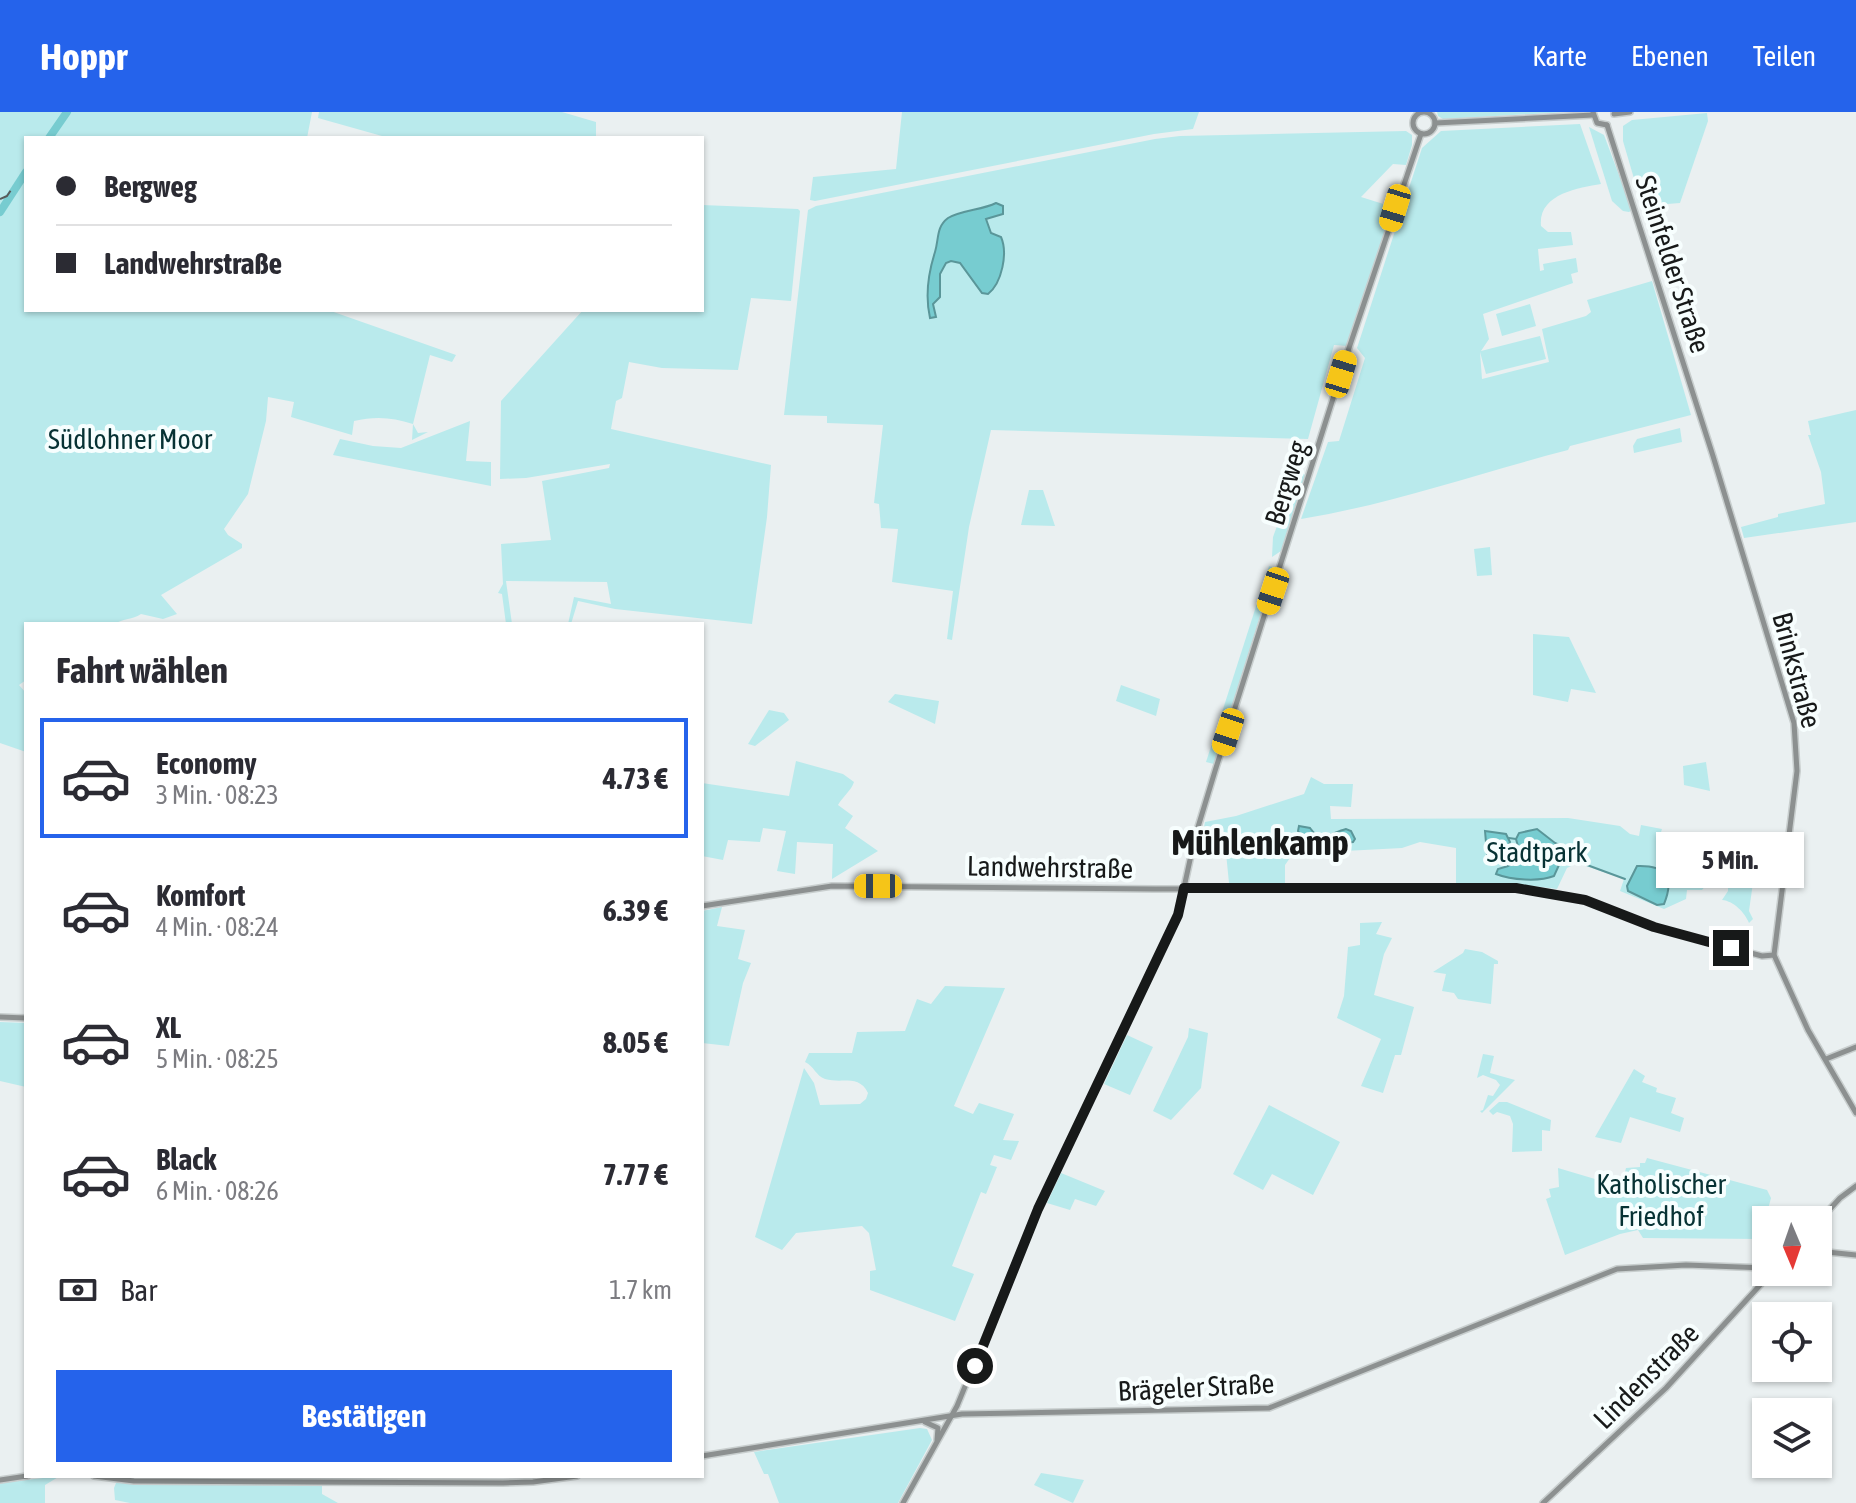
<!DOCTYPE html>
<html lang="de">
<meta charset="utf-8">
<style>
:root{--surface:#fff;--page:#f2f2f3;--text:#2b2b33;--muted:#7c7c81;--line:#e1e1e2;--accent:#2563eb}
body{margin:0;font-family:"Asap Condensed",sans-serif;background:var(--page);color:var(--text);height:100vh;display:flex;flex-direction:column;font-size:30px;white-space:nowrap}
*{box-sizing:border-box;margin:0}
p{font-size:26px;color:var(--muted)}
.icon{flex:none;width:44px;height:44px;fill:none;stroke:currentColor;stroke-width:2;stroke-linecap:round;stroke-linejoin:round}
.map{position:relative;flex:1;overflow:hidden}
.side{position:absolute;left:24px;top:510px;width:680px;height:856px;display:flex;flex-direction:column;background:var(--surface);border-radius:0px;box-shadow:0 2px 6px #0004}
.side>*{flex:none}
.banner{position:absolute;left:24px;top:24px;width:680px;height:176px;border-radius:0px;box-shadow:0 2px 6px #0004;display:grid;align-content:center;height:176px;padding:0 32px;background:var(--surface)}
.needle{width:52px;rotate:178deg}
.fabs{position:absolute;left:1752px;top:1094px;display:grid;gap:16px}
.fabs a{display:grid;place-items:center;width:80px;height:80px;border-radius:0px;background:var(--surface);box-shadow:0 2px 6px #0004;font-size:40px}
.end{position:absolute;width:36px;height:36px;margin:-18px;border:10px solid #171919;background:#fff;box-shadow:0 0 0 4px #fff}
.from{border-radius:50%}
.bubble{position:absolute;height:56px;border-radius:0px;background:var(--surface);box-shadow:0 2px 6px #0004;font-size:26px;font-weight:700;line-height:56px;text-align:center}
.car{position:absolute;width:24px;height:48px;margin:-24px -12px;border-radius:10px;box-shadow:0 0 6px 2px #0007;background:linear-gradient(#f5c518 24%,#345 0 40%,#f5c518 0 76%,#345 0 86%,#f5c518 0)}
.banner b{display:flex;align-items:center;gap:28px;height:76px;font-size:30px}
.banner b+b{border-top:2px solid var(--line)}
.banner i{width:20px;height:20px;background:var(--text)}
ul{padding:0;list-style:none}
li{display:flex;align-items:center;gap:24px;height:120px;margin:0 16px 12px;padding:0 16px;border:4px solid transparent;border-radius:0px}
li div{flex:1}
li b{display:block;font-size:30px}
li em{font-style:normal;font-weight:700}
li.selected{border-color:var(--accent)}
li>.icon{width:72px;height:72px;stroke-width:1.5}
h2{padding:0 32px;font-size:36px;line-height:96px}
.pay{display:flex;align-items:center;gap:20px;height:88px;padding:0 32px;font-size:30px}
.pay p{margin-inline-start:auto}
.primary-button{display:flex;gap:16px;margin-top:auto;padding:16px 32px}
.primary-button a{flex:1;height:92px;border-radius:0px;background:var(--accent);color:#fff;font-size:32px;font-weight:700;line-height:92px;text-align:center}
header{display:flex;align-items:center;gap:48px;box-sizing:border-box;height:112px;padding:0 40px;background:var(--accent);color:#fff}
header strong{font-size:38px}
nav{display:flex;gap:44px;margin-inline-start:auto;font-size:28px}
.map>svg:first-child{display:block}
.green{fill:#b9eaec;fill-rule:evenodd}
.water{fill:#77ccd0;stroke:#5a9699;stroke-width:2}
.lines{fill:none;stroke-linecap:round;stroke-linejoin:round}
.stream{stroke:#5a9699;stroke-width:2}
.river{stroke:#77ccd0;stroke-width:8}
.secondary-casing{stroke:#c8cece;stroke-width:8}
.secondary{stroke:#8c9090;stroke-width:5}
.rail{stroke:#585b5b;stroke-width:2;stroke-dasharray:14 14;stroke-linecap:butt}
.route{stroke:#171919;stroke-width:10}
.labels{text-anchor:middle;stroke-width:8;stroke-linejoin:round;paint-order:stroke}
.street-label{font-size:28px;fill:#171919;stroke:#f7fefe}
.park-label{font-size:28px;fill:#073234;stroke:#f7fefe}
.district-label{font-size:36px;font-weight:bold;fill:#171919;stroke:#f7fefe}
</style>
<header>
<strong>Hoppr</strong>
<nav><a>Karte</a><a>Ebenen</a><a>Teilen</a></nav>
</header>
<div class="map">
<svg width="1856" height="1391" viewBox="0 0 1856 1391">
<rect width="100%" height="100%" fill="#eaf0f1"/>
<!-- green -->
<g class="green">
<path d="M0,0H312L307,26H26V198H328L456,243L452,250L430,243L413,312L418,321L428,320L412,328L413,312C392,305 375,304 354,309L352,323L291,305L294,290L268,285L266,309L248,382L224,417L228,423L242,432V436L161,483L177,502L163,507L141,502C132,508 124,506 115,512H26V568L19,573L26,581V640L0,631Z"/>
<path d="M319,0H562L596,10V26H389L318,6Z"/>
<path d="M902,0H1199L1193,17L1154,22L815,89L810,88L813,65L896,57Z"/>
<path d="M1437,0H1567L1443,7L1438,4Z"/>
<path d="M1707,1L1708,9L1680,91L1642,94L1623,29V14L1632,8Z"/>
<path d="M1580,12L1601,72C1578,76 1538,82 1541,114L1548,120H1571L1573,133L1538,137L1540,159L1544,158L1543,152L1576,146L1578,160L1571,162L1573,171L1483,202L1489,227L1481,239L1540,224L1546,247L1486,262L1480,240L1482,267L1549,250L1542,217L1586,204L1591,200L1587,188L1652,169L1691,303L1570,334L1568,338C1479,361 1392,392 1301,407L1328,330L1339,329L1365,246L1357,236L1422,36L1441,19Z"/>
<path d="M1589,15L1604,23L1632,98L1629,100L1623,99L1612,89Z"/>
<path d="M1406,19L1412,23V33L1406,53L1393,52L1361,85L1393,95L1348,234L1334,233L1308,327L991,318L969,415L952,528L947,527L953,479L892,470L898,417L881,416L879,392L874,391L883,313L827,311V304L784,303L808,98L816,94L1155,27L1180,24ZM996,91L999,104L986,106L988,117L1004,136L1001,160L994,177L982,181L960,151L951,149L945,151L940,162L938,188L933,192L936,205L930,206C926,182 928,163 935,140C939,127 936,115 948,106C962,98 981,98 996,91Z"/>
<path d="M702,93L798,97L800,99L791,189L751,186L738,258L662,256L629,250L622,286L616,289L611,317L771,353L767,405L752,512L615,497L578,489L571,512H568L574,485L611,492L607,470L506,469L512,512H506L502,482L498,481L503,472L501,432L551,428L542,369L609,356L610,352L526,366L500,367L501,289L583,198H702Z"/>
<path d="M1530,192L1536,214L1502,224L1496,202Z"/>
<path d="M1856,298V410L1744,426L1741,415L1778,405V402L1825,392L1821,360L1808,323H1811L1808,309Z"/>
<path d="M470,309L466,349L491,350V374L333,343L340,327L373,334L401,336Z"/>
<path d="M1680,316L1682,330L1634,341L1633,334L1637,327Z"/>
<path d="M1298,357L1305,363L1281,439L1272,445L1273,425Z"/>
<path d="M1029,378H1043L1055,414L1021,413Z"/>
<path d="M1490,435L1492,463L1477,464L1474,437Z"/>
<path d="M1269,454L1275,456L1214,652L1206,650Z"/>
<path d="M1533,522L1569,525L1596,581L1571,577L1568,590L1533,583Z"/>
<path d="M1121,573L1160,587L1156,604L1116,589Z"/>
<path d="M895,582L939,589L935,612L888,590Z"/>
<path d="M769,598L784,601L789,608L755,634L748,632Z"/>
<path d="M796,649L843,662L854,670C851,679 843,684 838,693L853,704L845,716L878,739L832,767L833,732L797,730L795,762L777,759L786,719L763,716L760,730L728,728L723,748L702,744V671L789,684Z"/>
<path d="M1706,650L1710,679L1684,673L1683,654Z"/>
<path d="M1311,665L1324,672H1353L1351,695L1330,694L1331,707L1568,706L1620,714L1630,722L1639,724L1641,713L1662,717C1653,742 1662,749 1672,772L1696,765L1690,747L1702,741H1713L1714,735H1758L1749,799L1753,807L1749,811C1745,801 1734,789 1722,788L1728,779V772H1707L1702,778H1687L1686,787L1664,797L1620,779L1624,767L1577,751L1567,756L1557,777L1515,772L1456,771V736L1420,730L1402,736L1345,739L1310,741L1297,736L1285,753V771H1229L1226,741L1199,740L1205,710L1236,704L1304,682Z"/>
<path d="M722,795L717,814L745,818L738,847L751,851L743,871L729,934L702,931V799Z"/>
<path d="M1382,810L1376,822L1392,826L1384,842L1374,883L1414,895L1401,943H1395L1383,981L1361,974L1381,927L1337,906L1344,884L1348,835L1360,833V811Z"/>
<path d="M1465,837L1482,840L1498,849V852H1494L1491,892L1458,887L1454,881L1442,879L1446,862L1433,860L1463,841Z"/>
<path d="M945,874L1005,876L954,994L973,1002L979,991L1014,1002L1003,1028L1019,1029L1011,1048L994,1043L990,1053L997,1055L986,1082L981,1080L952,1154L974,1162L955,1209L870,1178V1159L876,1158L869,1121L862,1114L796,1121L782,1138L755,1125L804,956L814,971L820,993L860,992L866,987L868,981C859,962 841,972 825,967C816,964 814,954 805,950L809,941H852L857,920L905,919L917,887L931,892Z"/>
<path d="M0,910L26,911V975L0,969Z"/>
<path d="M1189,916L1208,921L1201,976L1171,1008L1153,999L1188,925Z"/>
<path d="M1127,923L1153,935L1130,983L1104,972Z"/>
<path d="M1483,942L1494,944L1490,961L1515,968L1482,1001L1480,999L1483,998L1488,983L1493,984L1500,973L1496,968L1483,963L1477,966Z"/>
<path d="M1634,957L1645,964L1642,970L1657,976L1656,980L1676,986L1671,1001L1684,1006L1680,1020L1630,1005L1621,1031L1595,1025Z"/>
<path d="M1499,990H1507L1551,1008L1550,1019L1542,1018V1039L1512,1040L1513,1012L1510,1004L1497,1000L1493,1003L1489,999Z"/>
<path d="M1269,993L1340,1030L1313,1083L1272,1062L1263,1078L1233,1062Z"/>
<path d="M1647,1046L1767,1078L1771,1086L1760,1127L1643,1126L1638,1118L1620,1122L1565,1143L1546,1087L1551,1085L1549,1077L1559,1075L1558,1056L1595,1067H1604V1070L1623,1068L1626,1056L1640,1055V1051H1645Z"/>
<path d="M1061,1061L1105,1079L1096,1094L1075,1087L1070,1098L1047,1091Z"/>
<path d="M920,1316L927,1317L932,1328L898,1391H779L768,1362H764L754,1340Z"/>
<path d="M1041,1361L1084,1368L1073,1391L1034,1373Z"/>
<path d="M60,1364L45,1373V1391H0V1371Z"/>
<path d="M116,1371L322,1374V1382L338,1391H130L115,1388L114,1376Z"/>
</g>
<!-- water -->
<g class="water">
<path d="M996,91L1003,94V102L986,107L991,121L1001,125C1008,141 1002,171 988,182L982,181L960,151L951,149L946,151L940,162V185L933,192L936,205L930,206C925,184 928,162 935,140C939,127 936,115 948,106C962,98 982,98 996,91Z"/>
<path d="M1299,714L1310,716C1321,732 1330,721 1346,717L1351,719L1355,727L1353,730L1310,735L1298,719Z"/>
<path d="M1537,717L1555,731L1568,737L1559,741V753L1554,764C1539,770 1511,768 1496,762L1498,757L1508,754L1521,745L1516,727L1519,721Z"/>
<path d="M1485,719L1506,722L1510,730L1503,744L1487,742Z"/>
<path d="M1637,754C1666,753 1675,765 1664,792L1657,793L1628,779L1627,774Z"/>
</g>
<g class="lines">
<!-- stream -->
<g class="stream">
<path d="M1509,726L1516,727"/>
<path d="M1568,738L1579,750L1625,767"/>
</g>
<!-- river -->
<g class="river">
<path d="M49,26L67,0"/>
<path d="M0,100L26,60"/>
</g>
<defs>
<g id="secondary">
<path d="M1593,0L1597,11L1607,13"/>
<circle cx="1424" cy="11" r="11"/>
<path d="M1614,2L1630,0"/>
<path d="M1435,11L1593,3"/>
<path d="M1607,13L1713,344L1794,611L1797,659L1774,843L1808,918L1856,1001"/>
<path d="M702,794L832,774L1155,777L1516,776L1585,788L1654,815L1762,844L1774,843"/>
<path d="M0,905L26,906"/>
<path d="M1826,947L1856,935"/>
<path d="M1818,1110L1840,1086L1856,1074"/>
<path d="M1818,1134L1827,1140L1856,1143"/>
<path d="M925,1310L938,1316L937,1328"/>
<path d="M702,1344L962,1302L1269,1296L1617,1157L1686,1153L1766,1156"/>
<path d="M94,1364L134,1369L503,1371L533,1370L577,1364"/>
<path d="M0,1368L27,1364"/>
<path d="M903,1391L957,1294L1038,1097L1178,803L1195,725L1215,659L1349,236L1421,22"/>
<path d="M1543,1391L1666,1276L1772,1160"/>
</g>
</defs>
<!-- secondary casing -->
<use href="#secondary" class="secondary-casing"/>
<!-- secondary -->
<use href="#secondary" class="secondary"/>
<!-- rail -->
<path class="rail" d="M0,87L7,84L17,69"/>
</g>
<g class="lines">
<!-- route -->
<path class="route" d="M975,1254L1038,1097L1178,803L1184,776H1516L1585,788L1654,815L1731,836"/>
</g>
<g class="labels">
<!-- street labels -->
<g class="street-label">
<text transform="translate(1673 152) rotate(72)" y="10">Steinfelder Straße</text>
<text transform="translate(1286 371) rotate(-73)" y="10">Bergweg</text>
<text transform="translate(1797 558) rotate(75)" y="10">Brinkstraße</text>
<text transform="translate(1050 755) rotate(1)" y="10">Landwehrstraße</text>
<text transform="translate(1646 1264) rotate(-45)" y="10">Lindenstraße</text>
<text transform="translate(1196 1275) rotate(-3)" y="10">Brägeler Straße</text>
</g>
<!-- park labels -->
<g class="park-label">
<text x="130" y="337">Südlohner Moor</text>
<text x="1537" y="750">Stadtpark</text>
<text x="1661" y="1082">Katholischer<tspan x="1661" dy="32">Friedhof</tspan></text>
</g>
<!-- district labels -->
<g class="district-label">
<text x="1260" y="743">Mühlenkamp</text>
</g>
</g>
</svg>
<div class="fabs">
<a><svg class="needle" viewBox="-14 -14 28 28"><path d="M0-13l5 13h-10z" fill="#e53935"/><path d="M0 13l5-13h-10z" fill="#7c7c81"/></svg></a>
<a><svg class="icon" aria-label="locate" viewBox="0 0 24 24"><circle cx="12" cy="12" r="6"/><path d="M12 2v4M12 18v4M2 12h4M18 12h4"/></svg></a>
<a><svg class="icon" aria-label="layers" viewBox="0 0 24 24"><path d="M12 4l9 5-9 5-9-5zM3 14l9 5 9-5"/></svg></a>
</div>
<i class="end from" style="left:975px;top:1254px"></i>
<i class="end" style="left:1731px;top:836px"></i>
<div class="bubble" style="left:1656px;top:720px;width:148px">5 Min.</div>
<i class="car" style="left:1395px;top:96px;rotate:197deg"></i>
<i class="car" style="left:1341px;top:262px;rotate:17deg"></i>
<i class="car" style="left:1273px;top:479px;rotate:198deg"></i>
<i class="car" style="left:1228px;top:620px;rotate:198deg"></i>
<i class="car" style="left:878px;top:774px;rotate:270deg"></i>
<div class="banner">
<b><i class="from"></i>Bergweg</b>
<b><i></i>Landwehrstraße</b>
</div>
<section class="side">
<h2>Fahrt wählen</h2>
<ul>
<li class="selected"><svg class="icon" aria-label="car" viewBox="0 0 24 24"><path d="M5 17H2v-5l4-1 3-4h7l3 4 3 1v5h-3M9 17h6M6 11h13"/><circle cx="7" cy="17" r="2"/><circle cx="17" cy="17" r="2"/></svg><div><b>Economy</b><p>3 Min. · 08:23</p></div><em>4.73 €</em></li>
<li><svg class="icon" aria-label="car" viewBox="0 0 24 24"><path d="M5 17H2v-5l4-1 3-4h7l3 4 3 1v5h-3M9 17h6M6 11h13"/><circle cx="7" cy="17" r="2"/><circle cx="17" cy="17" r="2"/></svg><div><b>Komfort</b><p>4 Min. · 08:24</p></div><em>6.39 €</em></li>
<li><svg class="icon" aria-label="car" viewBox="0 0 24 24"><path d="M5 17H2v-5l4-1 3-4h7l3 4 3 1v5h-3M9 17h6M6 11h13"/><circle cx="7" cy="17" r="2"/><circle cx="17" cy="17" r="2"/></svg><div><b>XL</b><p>5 Min. · 08:25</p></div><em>8.05 €</em></li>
<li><svg class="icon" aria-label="car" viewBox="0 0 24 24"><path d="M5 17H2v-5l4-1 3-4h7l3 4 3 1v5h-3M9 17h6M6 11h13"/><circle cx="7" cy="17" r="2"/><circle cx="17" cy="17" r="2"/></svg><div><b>Black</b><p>6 Min. · 08:26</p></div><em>7.77 €</em></li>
</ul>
<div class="pay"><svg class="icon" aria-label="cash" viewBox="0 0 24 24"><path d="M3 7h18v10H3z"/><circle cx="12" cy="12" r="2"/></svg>Bar<p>1.7 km</p></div>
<div class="primary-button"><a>Bestätigen</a></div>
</section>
</div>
